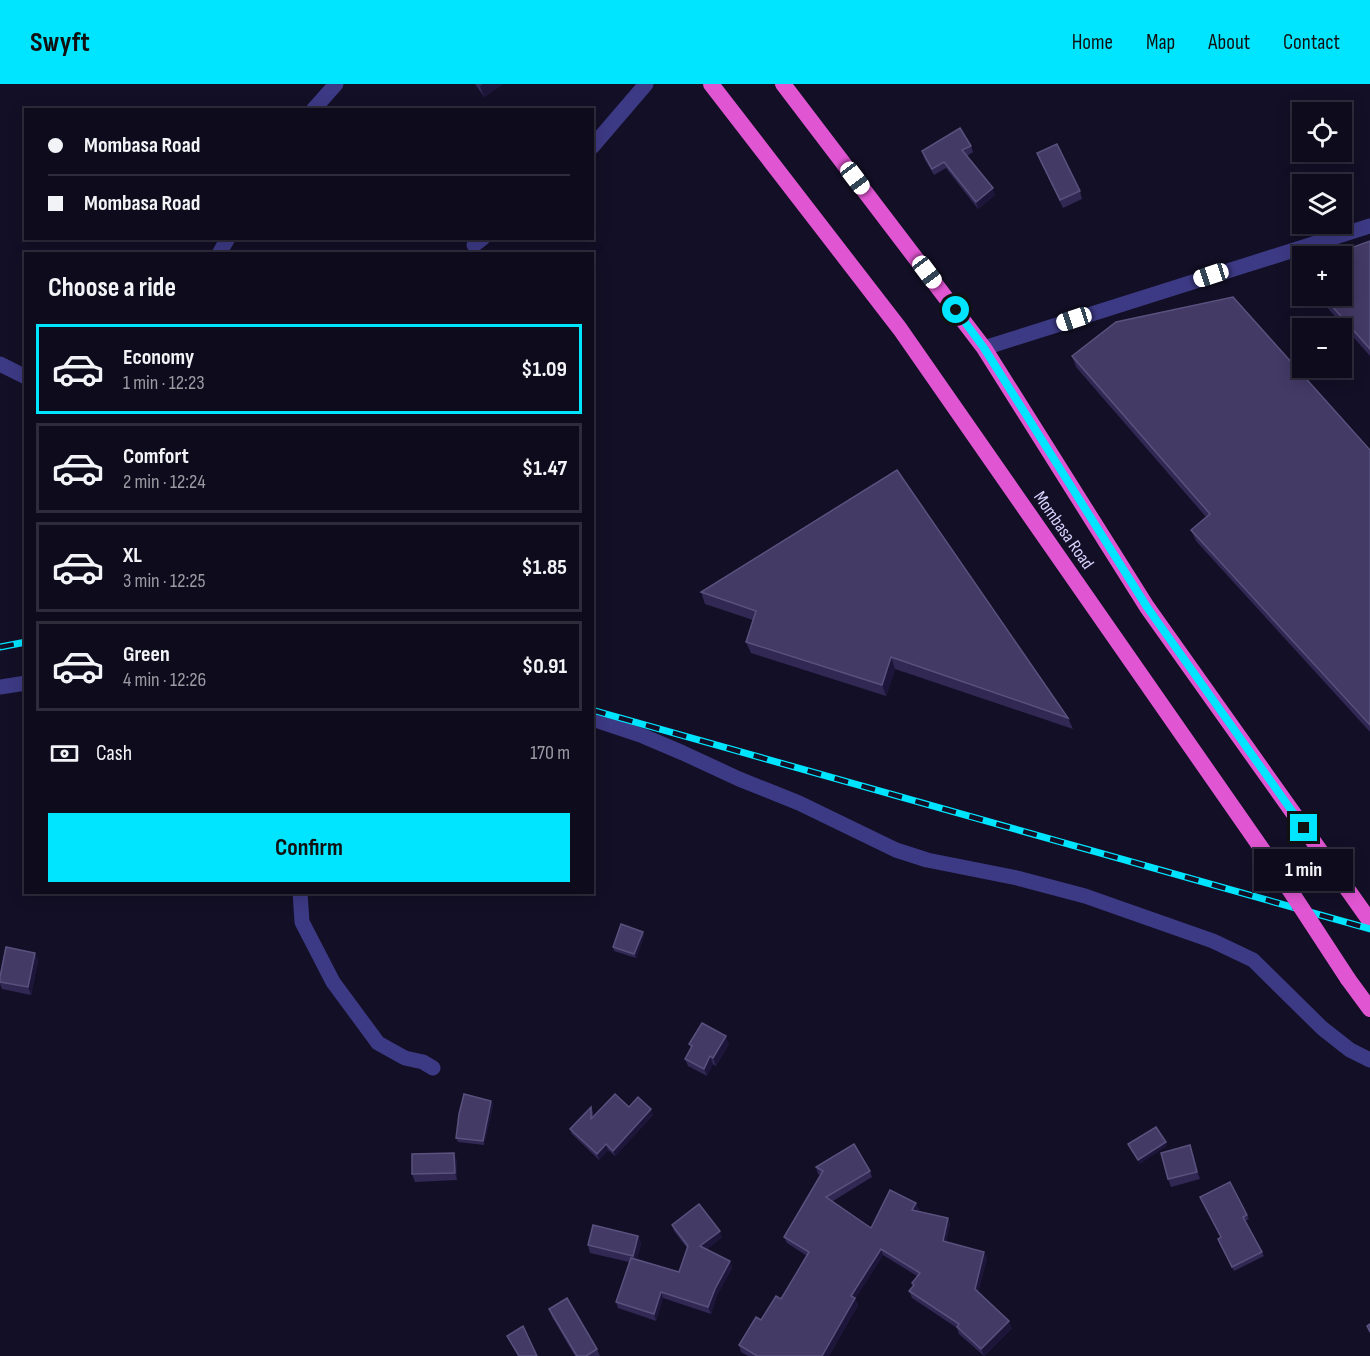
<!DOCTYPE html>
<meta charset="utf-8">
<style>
:root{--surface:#0e0b1c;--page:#171425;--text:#f1f3f6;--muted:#9b9ba3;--line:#2e2b3b;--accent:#00e5ff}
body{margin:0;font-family:"Sofia Sans Condensed",sans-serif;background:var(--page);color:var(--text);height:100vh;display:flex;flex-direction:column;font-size:22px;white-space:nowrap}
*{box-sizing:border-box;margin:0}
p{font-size:20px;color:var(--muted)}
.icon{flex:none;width:33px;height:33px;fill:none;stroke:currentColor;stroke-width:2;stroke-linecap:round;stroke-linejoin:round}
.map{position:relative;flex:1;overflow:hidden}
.panel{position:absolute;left:24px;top:168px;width:570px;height:642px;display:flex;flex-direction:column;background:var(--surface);border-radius:0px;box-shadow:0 3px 15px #0003,0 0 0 2px var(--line)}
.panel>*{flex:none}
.guide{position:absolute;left:24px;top:24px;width:570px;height:132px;border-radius:0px;box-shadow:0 3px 15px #0003,0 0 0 2px var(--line);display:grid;align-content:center;height:132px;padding:0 24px;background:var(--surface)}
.tools{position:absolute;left:1292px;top:18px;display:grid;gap:12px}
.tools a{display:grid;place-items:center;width:60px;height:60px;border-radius:0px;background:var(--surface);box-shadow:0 3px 15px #0003,0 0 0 2px var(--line);font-size:30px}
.end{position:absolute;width:27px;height:27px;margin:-14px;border:8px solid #00e5ff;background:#111;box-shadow:0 0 0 3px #111}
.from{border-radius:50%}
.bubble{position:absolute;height:42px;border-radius:0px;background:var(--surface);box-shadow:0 3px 15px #0003,0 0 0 2px var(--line);font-size:20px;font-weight:700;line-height:42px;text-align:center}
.car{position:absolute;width:18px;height:36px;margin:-18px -9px;border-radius:8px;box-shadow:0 0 4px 2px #0007;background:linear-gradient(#fff 24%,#345 0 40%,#fff 0 76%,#345 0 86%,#fff 0)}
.guide b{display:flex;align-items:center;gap:21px;height:57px;font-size:22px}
.guide b+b{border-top:2px solid var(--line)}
.guide i{width:15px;height:15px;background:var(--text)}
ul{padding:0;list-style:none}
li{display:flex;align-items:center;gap:18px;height:90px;margin:0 12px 9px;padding:0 12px;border:3px solid var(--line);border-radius:0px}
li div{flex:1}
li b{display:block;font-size:22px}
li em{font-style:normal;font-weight:700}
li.selected{border-color:var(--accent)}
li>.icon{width:54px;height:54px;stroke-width:1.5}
h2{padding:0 24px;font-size:27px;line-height:72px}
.pay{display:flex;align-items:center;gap:15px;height:66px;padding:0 24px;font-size:22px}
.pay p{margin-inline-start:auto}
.primary-button{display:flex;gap:12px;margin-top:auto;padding:12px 24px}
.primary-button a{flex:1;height:69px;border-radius:0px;background:var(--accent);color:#111;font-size:24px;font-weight:700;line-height:69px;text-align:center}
header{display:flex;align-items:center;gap:36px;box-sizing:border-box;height:84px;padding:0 30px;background:var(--accent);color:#111}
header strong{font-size:28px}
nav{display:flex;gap:33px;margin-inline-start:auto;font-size:21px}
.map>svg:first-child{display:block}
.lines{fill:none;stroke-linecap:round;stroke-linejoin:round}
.minor{stroke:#3d3a85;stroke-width:15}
.tertiary{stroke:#3d3a85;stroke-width:15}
.trunk{stroke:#e055d1;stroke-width:16}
.rail-casing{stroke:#00e5ff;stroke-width:7}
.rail{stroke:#130f26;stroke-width:4.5;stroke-dasharray:14;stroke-linecap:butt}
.trunk-bridge{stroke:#e055d1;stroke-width:16}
.wall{fill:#312854}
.shaded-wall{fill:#1d163a}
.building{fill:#433a66;stroke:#5a527e;stroke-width:1.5}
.route{stroke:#00e5ff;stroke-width:8}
.labels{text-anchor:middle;stroke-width:5;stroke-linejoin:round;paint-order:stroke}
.street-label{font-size:18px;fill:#d9d4ff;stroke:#130f26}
</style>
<header>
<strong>Swyft</strong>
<nav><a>Home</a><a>Map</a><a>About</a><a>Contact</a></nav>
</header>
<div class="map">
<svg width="1370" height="1272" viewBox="0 0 1370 1272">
<rect width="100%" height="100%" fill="#130f26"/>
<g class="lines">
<!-- minor -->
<g class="minor">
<path d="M313,26L336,0"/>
<path d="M592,63L646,0"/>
<path d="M474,161L483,154"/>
<path d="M219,170L228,154"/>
<path d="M0,280L26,293"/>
<path d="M0,603L26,599"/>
<path d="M592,635L643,652L683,669L739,695L799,719L896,766L927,776L1017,794L1085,812L1213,857L1253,876L1322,944L1350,966L1370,976"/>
<path d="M300,808L302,838L333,898L378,959L405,974L423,978L433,984"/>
</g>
<!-- tertiary -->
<path class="tertiary" d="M984,264L1370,142"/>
<!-- trunk -->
<g class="trunk">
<path d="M711,0L900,245L1280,791"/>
<path d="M783,0L984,264L1147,523L1370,837"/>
<path d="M1348,895L1370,925"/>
</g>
<defs>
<g id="rail">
<path d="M0,563L26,558"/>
<path d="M592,626L1370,845"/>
</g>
</defs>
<!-- rail casing -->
<use href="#rail" class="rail-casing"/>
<!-- rail -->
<use href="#rail" class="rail"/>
<!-- trunk-bridge -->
<path class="trunk-bridge" d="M1280,791L1348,895"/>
</g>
<!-- wall -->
<g class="wall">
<path d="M475,0H503L484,13Z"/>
<path d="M971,62L973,68L967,72L995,111L978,125L946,84L934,91L924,74L922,67Z"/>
<path d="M1037,69L1080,107L1082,115L1063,124L1040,77Z"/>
<path d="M1370,157V272L1317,212H1341Z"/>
<path d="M1072,272L1370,366V648L1196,457L1191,446L1206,433L1076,283Z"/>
<path d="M701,508L1068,634L1073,645L895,585L886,612L751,569L746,558L753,536L705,520Z"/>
<path d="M643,848L644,852L636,874L614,867L613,863Z"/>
<path d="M35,869L38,877L31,911L2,905L0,900V893Z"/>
<path d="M689,960H729L716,982L713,980L707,992L688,982L685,975L691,964Z"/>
<path d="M491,1017L493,1021L484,1061L458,1058L456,1054Z"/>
<path d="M591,1023L593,1028V1033L629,1023L653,1031L615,1072L608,1066L599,1076L572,1050L570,1045Z"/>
<path d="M1193,1069L1200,1095L1171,1103L1168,1095Z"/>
<path d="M457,1076V1096L415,1098L412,1090Z"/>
<path d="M816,1083L870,1087L872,1093L833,1117L871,1144L919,1125L918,1127L948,1134L950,1140L946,1158L987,1174L978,1208L1012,1244L984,1272L959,1250L957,1244L912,1214L909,1207L913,1202L912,1199L917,1192L883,1171L855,1215L858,1221L829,1272H748L741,1268L739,1261L781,1215L807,1172L787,1159L784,1153L821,1091L818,1090Z"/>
<path d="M1200,1113L1247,1131L1249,1135L1245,1137L1264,1172L1234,1187L1219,1159L1218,1155L1221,1153Z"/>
<path d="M672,1141L722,1153L706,1166L730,1177L732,1184L717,1211L711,1230L663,1214L656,1237L618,1224L616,1218L629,1178L590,1169L588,1161L638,1152L641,1160L637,1175L679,1188L687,1164L674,1147Z"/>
<path d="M549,1225L597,1265L600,1272H575L552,1233Z"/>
<path d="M507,1252L537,1272H518L510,1258Z"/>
</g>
<!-- shaded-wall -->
<g class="shaded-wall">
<path d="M483,0H503L484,13L480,2Z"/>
<path d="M993,104L995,111L978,125L976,118Z"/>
<path d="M891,573L895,585L886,612L882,601Z"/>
<path d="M643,848L644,852L636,874L634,870Z"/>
<path d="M35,869L38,877L31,911L28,903Z"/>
<path d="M726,952L729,960L716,982L713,974Z"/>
<path d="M710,972L713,980L707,992L704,985Z"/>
<path d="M491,1017L493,1021L484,1061L483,1057Z"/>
<path d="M651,1025L653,1031L615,1072L613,1067Z"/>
<path d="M1166,1058L1167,1062L1140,1080L1138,1076Z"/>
<path d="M606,1060L608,1066L599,1076L597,1070Z"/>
<path d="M1190,1061L1193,1069L1200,1095L1197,1088Z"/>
<path d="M454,1069L457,1076V1096L455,1089Z"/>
<path d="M916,1119L919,1125L915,1133L912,1126Z"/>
<path d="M948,1134L950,1140L945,1163L943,1157Z"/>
<path d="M720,1147L722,1153L702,1169L700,1162Z"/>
<path d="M638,1152L641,1160L636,1180L633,1172Z"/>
<path d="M881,1165L883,1171L855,1215L858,1221L829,1272H822L851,1212Z"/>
<path d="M984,1168L987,1174L977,1212L975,1205Z"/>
<path d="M730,1177L732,1184L717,1211L711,1230L708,1223L715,1205Z"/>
<path d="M661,1208L663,1214L656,1237L654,1230Z"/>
<path d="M1009,1237L1012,1244L984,1272L981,1265Z"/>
</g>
<!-- building -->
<g class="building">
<path d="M960,44L971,62L962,66L993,104L976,118L944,78L932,85L922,67Z"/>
<path d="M1057,60L1080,107L1060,116L1037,69Z"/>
<path d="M1370,157V265L1323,212H1341V172H1329Z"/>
<path d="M1233,213L1370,366V641L1191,446L1210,430L1072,272L1116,238Z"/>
<path d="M897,386L1068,634L891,573L882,601L746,558L756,527L701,508Z"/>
<path d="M621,840L643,848L634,870L613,863Z"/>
<path d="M6,863L35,869L28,903L0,898V893Z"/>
<path d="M702,939L726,952L713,974L710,972L704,985L685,975L692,962L689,960Z"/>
<path d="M464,1010L491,1017L483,1057L456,1054L459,1030Z"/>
<path d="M615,1010L629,1023L638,1013L651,1025L613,1067L606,1060L597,1070L570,1045L591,1023V1035Z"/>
<path d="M1156,1043L1166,1058L1138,1076L1128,1060Z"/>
<path d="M854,1060L870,1087L826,1113L871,1144L890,1106L916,1119L912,1126L948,1134L943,1157L984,1168L975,1205L1009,1237L981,1265L957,1243L959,1240L909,1207L914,1201L912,1199L920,1189L881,1165L851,1212L855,1214L822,1272H757L739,1261L756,1233L761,1236L776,1212L781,1215L809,1168L784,1153L823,1087L816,1083Z"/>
<path d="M1190,1061L1197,1088L1168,1095L1161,1069Z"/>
<path d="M454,1069L455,1089L412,1090V1070Z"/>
<path d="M1230,1098L1247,1131L1243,1133L1262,1168L1232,1183L1218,1155L1221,1153L1200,1113Z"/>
<path d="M699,1120L720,1147L700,1162L730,1177L715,1205L708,1223L661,1208L654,1230L616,1218L631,1174L679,1188L688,1162L672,1141Z"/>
<path d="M593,1141L638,1152L633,1172L588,1161Z"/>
<path d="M567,1214L597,1265L586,1272H577L549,1225Z"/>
<path d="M1370,1240V1248L1367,1242Z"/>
<path d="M523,1242L537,1272H519L507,1252Z"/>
</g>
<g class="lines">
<!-- route -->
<path class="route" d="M956,226L984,264L1147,523L1304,744"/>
</g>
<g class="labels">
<!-- street labels -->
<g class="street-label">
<text transform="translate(1064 446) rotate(55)" y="6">Mombasa Road</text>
</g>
</g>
</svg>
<div class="tools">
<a><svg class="icon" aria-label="locate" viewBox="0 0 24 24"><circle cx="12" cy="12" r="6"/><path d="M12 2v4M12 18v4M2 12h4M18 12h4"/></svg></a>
<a><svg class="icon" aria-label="layers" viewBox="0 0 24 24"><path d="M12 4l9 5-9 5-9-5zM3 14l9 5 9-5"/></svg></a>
<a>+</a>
<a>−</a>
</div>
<i class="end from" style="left:956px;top:226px"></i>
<i class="end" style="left:1304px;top:744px"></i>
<div class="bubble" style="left:1254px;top:765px;width:99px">1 min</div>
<i class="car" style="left:855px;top:94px;rotate:143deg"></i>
<i class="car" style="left:927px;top:188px;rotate:143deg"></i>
<i class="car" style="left:1211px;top:191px;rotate:252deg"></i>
<i class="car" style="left:1074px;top:235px;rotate:252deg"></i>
<div class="guide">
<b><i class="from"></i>Mombasa Road</b>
<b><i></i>Mombasa Road</b>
</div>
<section class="panel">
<h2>Choose a ride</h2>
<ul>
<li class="selected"><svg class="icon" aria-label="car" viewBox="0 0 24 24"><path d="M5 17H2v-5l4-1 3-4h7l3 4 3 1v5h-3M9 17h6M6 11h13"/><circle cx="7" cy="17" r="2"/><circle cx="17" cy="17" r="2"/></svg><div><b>Economy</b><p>1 min · 12:23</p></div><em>$1.09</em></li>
<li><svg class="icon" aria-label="car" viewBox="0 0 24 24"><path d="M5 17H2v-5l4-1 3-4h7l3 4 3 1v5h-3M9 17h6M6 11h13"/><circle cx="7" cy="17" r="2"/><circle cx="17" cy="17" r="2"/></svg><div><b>Comfort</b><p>2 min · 12:24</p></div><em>$1.47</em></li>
<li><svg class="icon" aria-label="car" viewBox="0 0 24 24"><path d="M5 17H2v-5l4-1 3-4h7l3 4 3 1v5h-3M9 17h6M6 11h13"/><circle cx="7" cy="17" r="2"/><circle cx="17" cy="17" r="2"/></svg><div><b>XL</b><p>3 min · 12:25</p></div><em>$1.85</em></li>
<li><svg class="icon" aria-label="car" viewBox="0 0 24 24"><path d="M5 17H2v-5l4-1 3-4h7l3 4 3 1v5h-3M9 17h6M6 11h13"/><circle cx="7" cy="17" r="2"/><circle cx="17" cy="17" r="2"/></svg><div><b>Green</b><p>4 min · 12:26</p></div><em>$0.91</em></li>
</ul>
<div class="pay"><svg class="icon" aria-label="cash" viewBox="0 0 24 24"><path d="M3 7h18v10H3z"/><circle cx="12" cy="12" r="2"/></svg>Cash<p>170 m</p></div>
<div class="primary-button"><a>Confirm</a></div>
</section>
</div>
